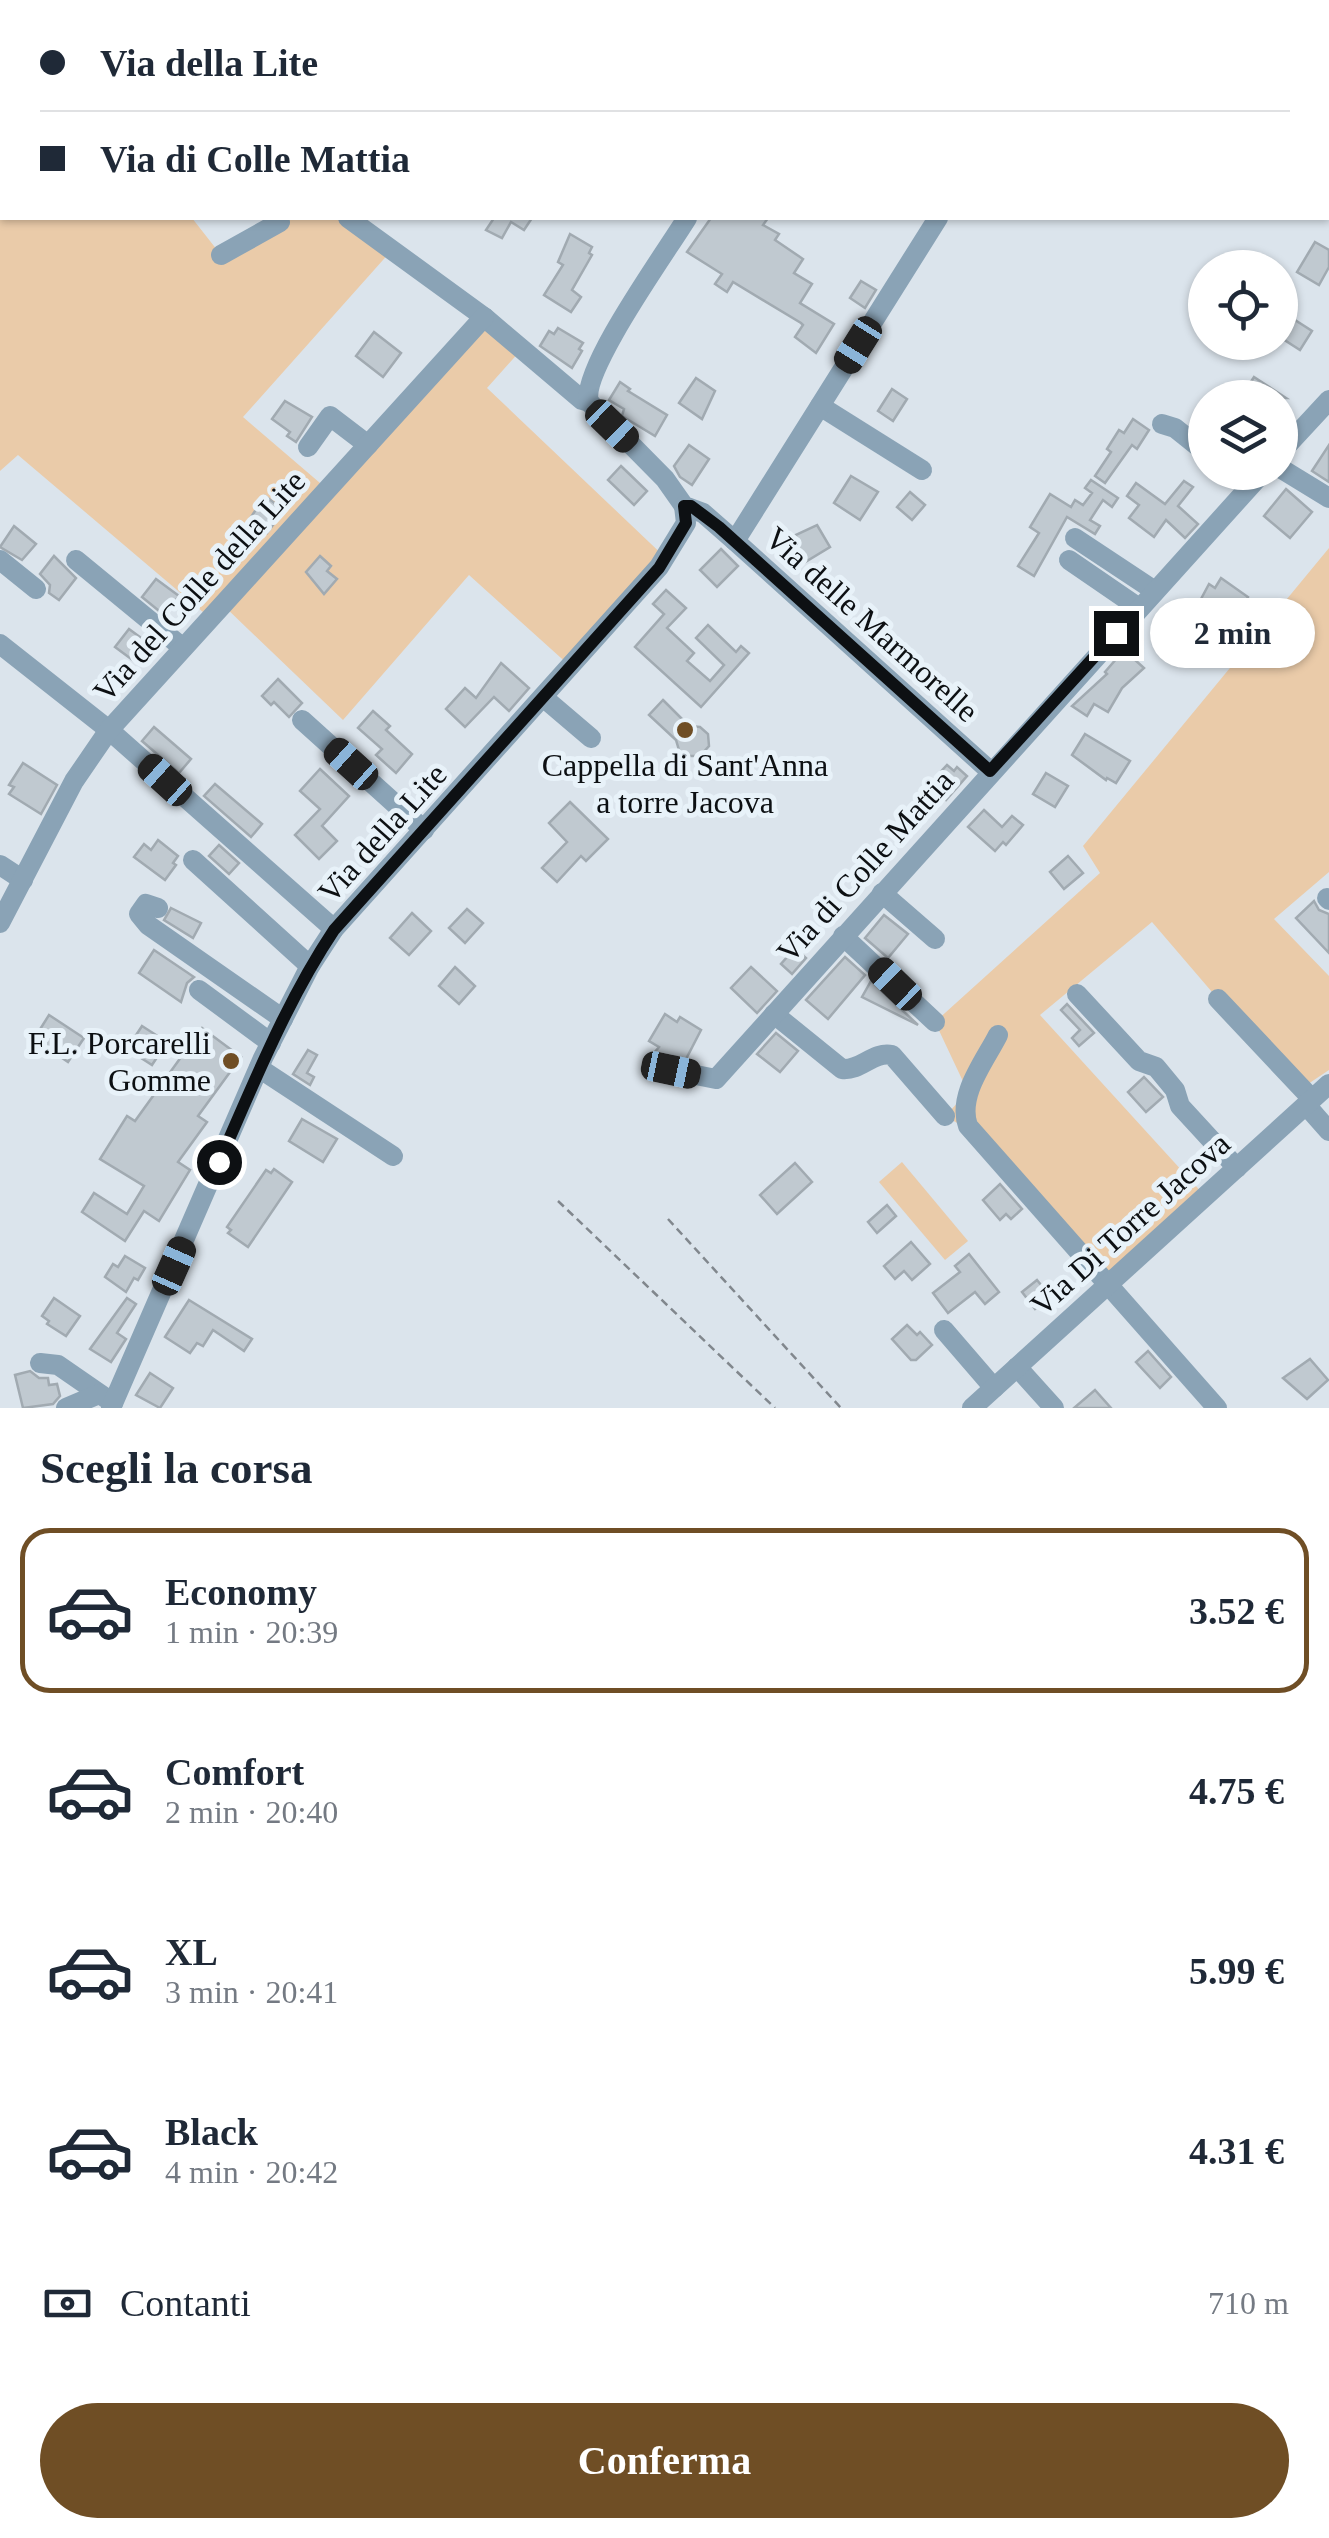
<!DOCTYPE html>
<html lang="it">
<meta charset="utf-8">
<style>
:root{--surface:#fff;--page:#f2f2f3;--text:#1f2937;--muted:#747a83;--line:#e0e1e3;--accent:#6f4e25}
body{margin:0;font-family:Georgia,serif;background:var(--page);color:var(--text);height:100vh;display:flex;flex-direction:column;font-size:38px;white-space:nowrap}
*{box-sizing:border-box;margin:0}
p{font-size:32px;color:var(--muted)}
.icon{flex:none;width:55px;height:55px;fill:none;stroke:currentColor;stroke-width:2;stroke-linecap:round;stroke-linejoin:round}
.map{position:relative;height:1408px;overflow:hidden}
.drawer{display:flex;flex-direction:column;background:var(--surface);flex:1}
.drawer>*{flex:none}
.top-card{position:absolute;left:0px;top:0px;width:1330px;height:220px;box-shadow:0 2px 8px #0004;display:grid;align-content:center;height:220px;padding:0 40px;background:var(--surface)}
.tools{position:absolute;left:1188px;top:250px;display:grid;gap:20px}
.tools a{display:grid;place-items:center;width:110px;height:110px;border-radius:50%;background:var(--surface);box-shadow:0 2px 8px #0004;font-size:50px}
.end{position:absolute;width:45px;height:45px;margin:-22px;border:12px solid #0d1013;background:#fff;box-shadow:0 0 0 5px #fff}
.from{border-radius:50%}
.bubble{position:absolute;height:70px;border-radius:35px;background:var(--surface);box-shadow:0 2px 8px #0004;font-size:32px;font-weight:700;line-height:70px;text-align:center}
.car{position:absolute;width:30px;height:60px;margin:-30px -15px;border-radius:12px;box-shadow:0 0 8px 2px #0007;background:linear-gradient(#222 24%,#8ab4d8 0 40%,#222 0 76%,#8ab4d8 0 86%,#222 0)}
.top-card b{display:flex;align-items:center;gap:35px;height:95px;font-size:38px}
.top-card b+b{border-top:2px solid var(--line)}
.top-card i{width:25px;height:25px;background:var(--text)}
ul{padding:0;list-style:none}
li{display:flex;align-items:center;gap:30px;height:165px;margin:0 20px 15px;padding:0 20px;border:5px solid transparent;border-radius:30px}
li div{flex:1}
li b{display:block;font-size:38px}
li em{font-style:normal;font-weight:700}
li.active{border-color:var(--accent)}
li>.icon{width:90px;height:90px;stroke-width:1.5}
h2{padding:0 40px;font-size:45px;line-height:120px}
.pay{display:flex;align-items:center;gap:25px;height:110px;padding:0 40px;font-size:38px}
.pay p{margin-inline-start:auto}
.action{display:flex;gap:20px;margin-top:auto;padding:20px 40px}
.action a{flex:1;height:115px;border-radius:60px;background:var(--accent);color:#fff;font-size:40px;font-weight:700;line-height:115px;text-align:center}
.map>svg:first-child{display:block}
.green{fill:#eacba9}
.building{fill:#c0c9d0;stroke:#a1aab1;stroke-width:2.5}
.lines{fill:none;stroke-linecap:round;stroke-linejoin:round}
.path{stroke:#81878d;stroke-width:2.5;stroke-dasharray:8 5;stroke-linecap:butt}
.minor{stroke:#8aa3b6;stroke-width:20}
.route{stroke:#0d1013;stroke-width:12}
.poi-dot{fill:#6f4e25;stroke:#e8f2f9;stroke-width:4}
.labels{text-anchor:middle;stroke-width:10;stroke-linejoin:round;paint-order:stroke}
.street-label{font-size:32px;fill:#0d1013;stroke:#e8f2f9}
.poi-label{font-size:32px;fill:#0d1013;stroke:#e8f2f9}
</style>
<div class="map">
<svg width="1329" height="1408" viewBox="0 0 1329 1408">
<rect width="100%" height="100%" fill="#dbe4ec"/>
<!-- green -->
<g class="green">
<path d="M0,0L31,2H2V218H192L221,255L280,222L297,218H350L391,251L243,417L327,489L484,317L522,349L487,388L670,562L571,667L469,575L343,720L223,605L210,618L18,455L0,471Z"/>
<path d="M1329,548V872L1274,919L1329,976V1070L1302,1088L1218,999L1152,922L1040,1015L1205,1196L1107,1286L973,1132L945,1116L968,1092L935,1022L1100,873L1083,846Z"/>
<path d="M902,1162L968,1241L945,1260L879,1182Z"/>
</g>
<!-- building -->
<g class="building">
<path d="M494,218H532L524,230L511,222L502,238L486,230Z"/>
<path d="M711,218H768L763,225L779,234L775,240L803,259L794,273L812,284L800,303L834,324L816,353L795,337L803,325L801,323L733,282L727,292L715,284L722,274L687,252Z"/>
<path d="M570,234L592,247L589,253L592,255L572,290L581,297L571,312L544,295L563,265L558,262Z"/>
<path d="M1315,242L1329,250V267L1319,285L1297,272Z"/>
<path d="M861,281L876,290L865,308L850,298Z"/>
<path d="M1295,320L1312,331L1300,350L1283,339Z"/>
<path d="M558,328L583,343L579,349L582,351L572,368L540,346L549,331L554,334Z"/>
<path d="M374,332L401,353L383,377L356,356Z"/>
<path d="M1254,377L1286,398H1249L1243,394Z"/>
<path d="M696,378L715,391L702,419L679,403Z"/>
<path d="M620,382L630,389L628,391L667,415L655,436L622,416L624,409L609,400Z"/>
<path d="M892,389L907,399L893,421L878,411Z"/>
<path d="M285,401L312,417L296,442L287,436L290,432L272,419Z"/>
<path d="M1133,419L1149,430L1137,449L1132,445L1105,483L1095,476L1111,452L1107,449L1119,430L1124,433Z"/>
<path d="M689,445L709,459L692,485L680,477L674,466Z"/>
<path d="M1329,445V482L1312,471Z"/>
<path d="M621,466L647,491L634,505L608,480Z"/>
<path d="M851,476L878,492L860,520L834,503Z"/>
<path d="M1091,480L1118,498L1112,507L1103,500L1090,520L1100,526L1095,534L1067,517L1034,576L1018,566L1039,533L1030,527L1050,494L1071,507L1075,500L1083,505L1092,493L1085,488Z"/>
<path d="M1184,481L1193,487L1178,506L1198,524L1185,538L1166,520L1154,537L1129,518L1139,505L1127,496L1136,483L1165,504Z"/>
<path d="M1286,489L1312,512L1290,538L1264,516Z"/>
<path d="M910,492L925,505L912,520L897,507Z"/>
<path d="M265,496L284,510L267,533L249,520Z"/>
<path d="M817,525L830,547L802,564L787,539Z"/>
<path d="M14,526L36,544L22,560L0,547Z"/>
<path d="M721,549L738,566L717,587L700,570Z"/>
<path d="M54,556L76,578L59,600L49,593L50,585L40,574Z"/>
<path d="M320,556L331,566L327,571L337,579L324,594L306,572Z"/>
<path d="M1221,578L1248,597L1239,613L1222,606L1215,617L1211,615L1208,620L1197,613L1204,600L1201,599L1209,584L1215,588Z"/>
<path d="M156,579L179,596L164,615L142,597Z"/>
<path d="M666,590L686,608L667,628L694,653L687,661L710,681L724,665L696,638L708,625L736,652L741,646L749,653L701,707L635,647L664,614L653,604Z"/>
<path d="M129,629L152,646L138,664L115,647Z"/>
<path d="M1124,650L1144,668L1122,688L1108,712L1094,704L1087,716L1072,706L1107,674L1105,672Z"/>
<path d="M501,663L529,688L509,711L494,697L465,727L446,709L465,688L476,698Z"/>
<path d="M278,679L302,703L289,717L274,702L271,705L262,696Z"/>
<path d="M663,700L689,726L700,727L708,734L709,746L700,756H686L679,750L676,740L649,715Z"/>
<path d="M373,711L390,726L386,730L412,754L396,773L376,755L382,749L358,728Z"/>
<path d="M154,727L191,759L179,773L142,741Z"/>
<path d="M1085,734L1130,761L1116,783L1107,778L1106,780L1072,755Z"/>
<path d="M23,763L57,785L41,814L9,794L14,787L9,785Z"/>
<path d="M947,765L954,771L957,767L967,776L946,800L934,790L939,785L933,780Z"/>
<path d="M320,769L349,796L322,826L337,841L319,859L295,835L320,809L300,791Z"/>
<path d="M1046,773L1068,786L1055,807L1033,794Z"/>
<path d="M215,784L262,824L251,837L204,796Z"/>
<path d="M570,802L608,839L586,861L581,856L557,882L542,868L567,842L549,823Z"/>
<path d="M984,810L1002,827L1012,816L1023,825L1006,845L1003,842L995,851L968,827Z"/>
<path d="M158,840L178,856L173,863L176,865L165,880L134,857L144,844L151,850Z"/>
<path d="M219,845L239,863L229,874L209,856Z"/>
<path d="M1068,856L1083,873L1064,889L1050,872Z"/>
<path d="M1314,901L1319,910L1329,914V953L1296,918Z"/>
<path d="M171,908L201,923L193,938L164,920Z"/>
<path d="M467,909L483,923L465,943L449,928Z"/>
<path d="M412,913L431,931L409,955L390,938Z"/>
<path d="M884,915L908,934L888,958L865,938Z"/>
<path d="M795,948L806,958L792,974L781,964Z"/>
<path d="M154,950L194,977L187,983L181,1002L139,973Z"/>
<path d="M845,957L865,975L828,1019L806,1000Z"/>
<path d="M455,967L475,986L459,1004L439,986Z"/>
<path d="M751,967L777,991L757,1013L731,988Z"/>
<path d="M871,981L918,1025L862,997Z"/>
<path d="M1067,1004L1094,1033L1079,1046L1072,1038L1080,1030L1061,1010Z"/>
<path d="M665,1014L677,1022L680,1017L701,1030L686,1059L673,1056L663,1059L654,1053L659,1047L649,1041Z"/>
<path d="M49,1015L84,1038L68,1062L34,1039Z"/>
<path d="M142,1026L167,1042L152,1065L127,1049Z"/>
<path d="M202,1028L241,1057L198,1116L207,1122L178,1162L190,1170L159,1221L144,1211L125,1241L82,1212L94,1193L127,1214L144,1186L100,1159L127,1116L135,1121Z"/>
<path d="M776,1033L798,1051L780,1072L757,1054Z"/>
<path d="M308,1050L317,1055L307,1073L314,1077L310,1085L293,1074Z"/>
<path d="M1144,1077L1163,1097L1146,1112L1128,1092Z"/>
<path d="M302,1119L337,1139L323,1162L289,1141Z"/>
<path d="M795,1163L812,1182L777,1214L760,1195Z"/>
<path d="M274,1169L292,1182L248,1247L228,1233L231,1230L227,1227L266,1170L271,1173Z"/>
<path d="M1000,1184L1022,1209L1011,1219L1006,1214L1000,1220L983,1200Z"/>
<path d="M887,1205L896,1216L877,1233L868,1222Z"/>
<path d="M911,1242L930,1264L912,1280L904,1271L895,1279L884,1266Z"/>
<path d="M969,1254L999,1292L985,1304L975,1292L948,1313L933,1293L960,1272L955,1266Z"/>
<path d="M125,1256L145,1268L138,1280L134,1278L126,1292L105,1277L113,1264L118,1267Z"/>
<path d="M1037,1280L1050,1296L1035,1309L1022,1292Z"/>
<path d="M54,1298L80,1316L66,1336L47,1324L49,1321L42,1316Z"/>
<path d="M127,1298L136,1304L117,1333L126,1339L111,1362L90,1349Z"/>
<path d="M189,1300L252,1339L244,1351L213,1330L203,1346L197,1343L190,1353L165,1337Z"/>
<path d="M907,1325L917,1335L920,1332L932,1345L916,1360H911L892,1339Z"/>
<path d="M1148,1351L1171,1377L1160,1388L1136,1362Z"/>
<path d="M1310,1359L1328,1380L1307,1399L1283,1378Z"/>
<path d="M30,1371L39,1378H48L49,1385L57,1384L60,1396L53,1404L23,1408L15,1375Z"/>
<path d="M150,1373L173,1388L160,1408L136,1395Z"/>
<path d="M1095,1390L1111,1408H1074Z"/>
</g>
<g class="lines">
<!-- path -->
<g class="path">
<path d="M558,1201L775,1408"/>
<path d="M668,1219L841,1408"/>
</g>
<!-- minor -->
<g class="minor">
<path d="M270,0L271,2"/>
<path d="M414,0L416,2"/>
<path d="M243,2L247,0"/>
<path d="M576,2L578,0"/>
<path d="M816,2L818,0"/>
<path d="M1072,2L1074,0"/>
<path d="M348,218L484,317L582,400L589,402L665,479L684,506L703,513L735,541L990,771"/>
<path d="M221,255L280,222"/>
<path d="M589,402C580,371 667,251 687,218"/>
<path d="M820,406L922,470"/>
<path d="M1162,424L1175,428L1205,452"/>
<path d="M308,447L330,416L368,445"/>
<path d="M1280,453L1329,400"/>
<path d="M1280,468L1329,498"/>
<path d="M1075,538L1155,591"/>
<path d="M735,541L938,218"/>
<path d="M0,560L36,589"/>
<path d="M76,560L183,648"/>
<path d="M1069,560L1139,608"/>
<path d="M0,644L109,730L334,929"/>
<path d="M544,698L591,738"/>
<path d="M302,720L424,830"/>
<path d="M193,860L310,966"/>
<path d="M0,865L23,880"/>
<path d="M882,893L935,939"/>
<path d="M1327,898L1329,900"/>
<path d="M158,908L146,904L139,914L148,925L283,1019"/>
<path d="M0,923L74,781L109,730L484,317"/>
<path d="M843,936L935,1022"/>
<path d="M199,990L271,1043"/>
<path d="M1077,994L1139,1061L1156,1067L1175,1090L1180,1106L1237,1168"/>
<path d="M1218,999L1312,1099"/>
<path d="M774,1014L842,1069C861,1071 873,1051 892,1055L945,1116"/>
<path d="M998,1035C985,1061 957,1095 968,1126L1217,1408"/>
<path d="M259,1068L393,1156"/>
<path d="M671,1070L716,1079L1263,472"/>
<path d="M1306,1105L1329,1131"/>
<path d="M944,1330L994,1388"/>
<path d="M40,1363L58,1365L113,1403"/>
<path d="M1017,1367L1054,1408"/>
<path d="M66,1408L99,1394"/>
<path d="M111,1408L263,1058L310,966L334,929L659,567L686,523L684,506"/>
<path d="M972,1408L1329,1084"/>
</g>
</g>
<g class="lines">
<!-- route -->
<path class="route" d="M219,1162C254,1083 286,1002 334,930L659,568L686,523L684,506H691L719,527L990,771L1116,633"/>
</g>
<!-- markers -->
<g class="poi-dot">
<circle cx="685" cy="730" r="10"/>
<circle cx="231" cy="1061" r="10"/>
</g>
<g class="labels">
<!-- street labels -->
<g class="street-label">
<text transform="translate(199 586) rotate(-48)" y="11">Via del Colle della Lite</text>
<text transform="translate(872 624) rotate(42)" y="11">Via delle Marmorelle</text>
<text transform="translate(382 833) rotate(-48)" y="11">Via della Lite</text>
<text transform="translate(865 866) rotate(-48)" y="11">Via di Colle Mattia</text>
<text transform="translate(1130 1224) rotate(-42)" y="11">Via Di Torre Jacova</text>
</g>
<!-- poi labels -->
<g class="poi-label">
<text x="685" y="776">Cappella di Sant'Anna<tspan x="685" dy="37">a torre Jacova</tspan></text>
<text x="211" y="1054" text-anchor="end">F.L. Porcarelli<tspan x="211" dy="37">Gomme</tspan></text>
</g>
</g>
</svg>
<div class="tools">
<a><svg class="icon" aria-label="locate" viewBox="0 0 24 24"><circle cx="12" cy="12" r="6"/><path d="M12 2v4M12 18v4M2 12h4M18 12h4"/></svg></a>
<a><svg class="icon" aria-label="layers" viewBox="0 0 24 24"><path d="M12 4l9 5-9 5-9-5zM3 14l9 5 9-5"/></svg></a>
</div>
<i class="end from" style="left:219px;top:1162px"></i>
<i class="end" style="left:1116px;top:633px"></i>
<div class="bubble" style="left:1150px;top:598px;width:165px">2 min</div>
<i class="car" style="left:858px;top:345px;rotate:212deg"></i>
<i class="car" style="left:612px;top:426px;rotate:134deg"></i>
<i class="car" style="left:351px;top:764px;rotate:312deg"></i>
<i class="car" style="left:165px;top:780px;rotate:312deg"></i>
<i class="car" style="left:895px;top:984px;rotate:314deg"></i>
<i class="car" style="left:671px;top:1070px;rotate:102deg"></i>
<i class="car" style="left:174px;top:1266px;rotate:24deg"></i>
<div class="top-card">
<b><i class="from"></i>Via della Lite</b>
<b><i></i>Via di Colle Mattia</b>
</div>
</div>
<section class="drawer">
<h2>Scegli la corsa</h2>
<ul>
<li class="active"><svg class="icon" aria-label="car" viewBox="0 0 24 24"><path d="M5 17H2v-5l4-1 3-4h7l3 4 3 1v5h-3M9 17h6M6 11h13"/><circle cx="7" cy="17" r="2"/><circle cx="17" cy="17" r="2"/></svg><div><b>Economy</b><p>1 min · 20:39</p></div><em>3.52 €</em></li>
<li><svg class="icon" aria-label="car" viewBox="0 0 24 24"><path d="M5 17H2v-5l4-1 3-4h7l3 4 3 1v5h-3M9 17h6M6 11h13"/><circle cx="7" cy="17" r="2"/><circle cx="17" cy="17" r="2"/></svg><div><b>Comfort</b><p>2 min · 20:40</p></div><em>4.75 €</em></li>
<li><svg class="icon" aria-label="car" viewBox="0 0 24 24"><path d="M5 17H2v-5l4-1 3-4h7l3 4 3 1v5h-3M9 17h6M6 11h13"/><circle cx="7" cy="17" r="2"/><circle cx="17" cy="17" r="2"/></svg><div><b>XL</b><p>3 min · 20:41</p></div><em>5.99 €</em></li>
<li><svg class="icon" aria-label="car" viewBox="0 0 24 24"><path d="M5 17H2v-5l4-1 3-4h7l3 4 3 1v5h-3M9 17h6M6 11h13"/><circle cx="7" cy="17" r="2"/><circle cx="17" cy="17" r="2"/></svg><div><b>Black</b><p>4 min · 20:42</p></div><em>4.31 €</em></li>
</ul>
<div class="pay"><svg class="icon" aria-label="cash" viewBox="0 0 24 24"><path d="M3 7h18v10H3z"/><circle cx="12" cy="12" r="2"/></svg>Contanti<p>710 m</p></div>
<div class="action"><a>Conferma</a></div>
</section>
